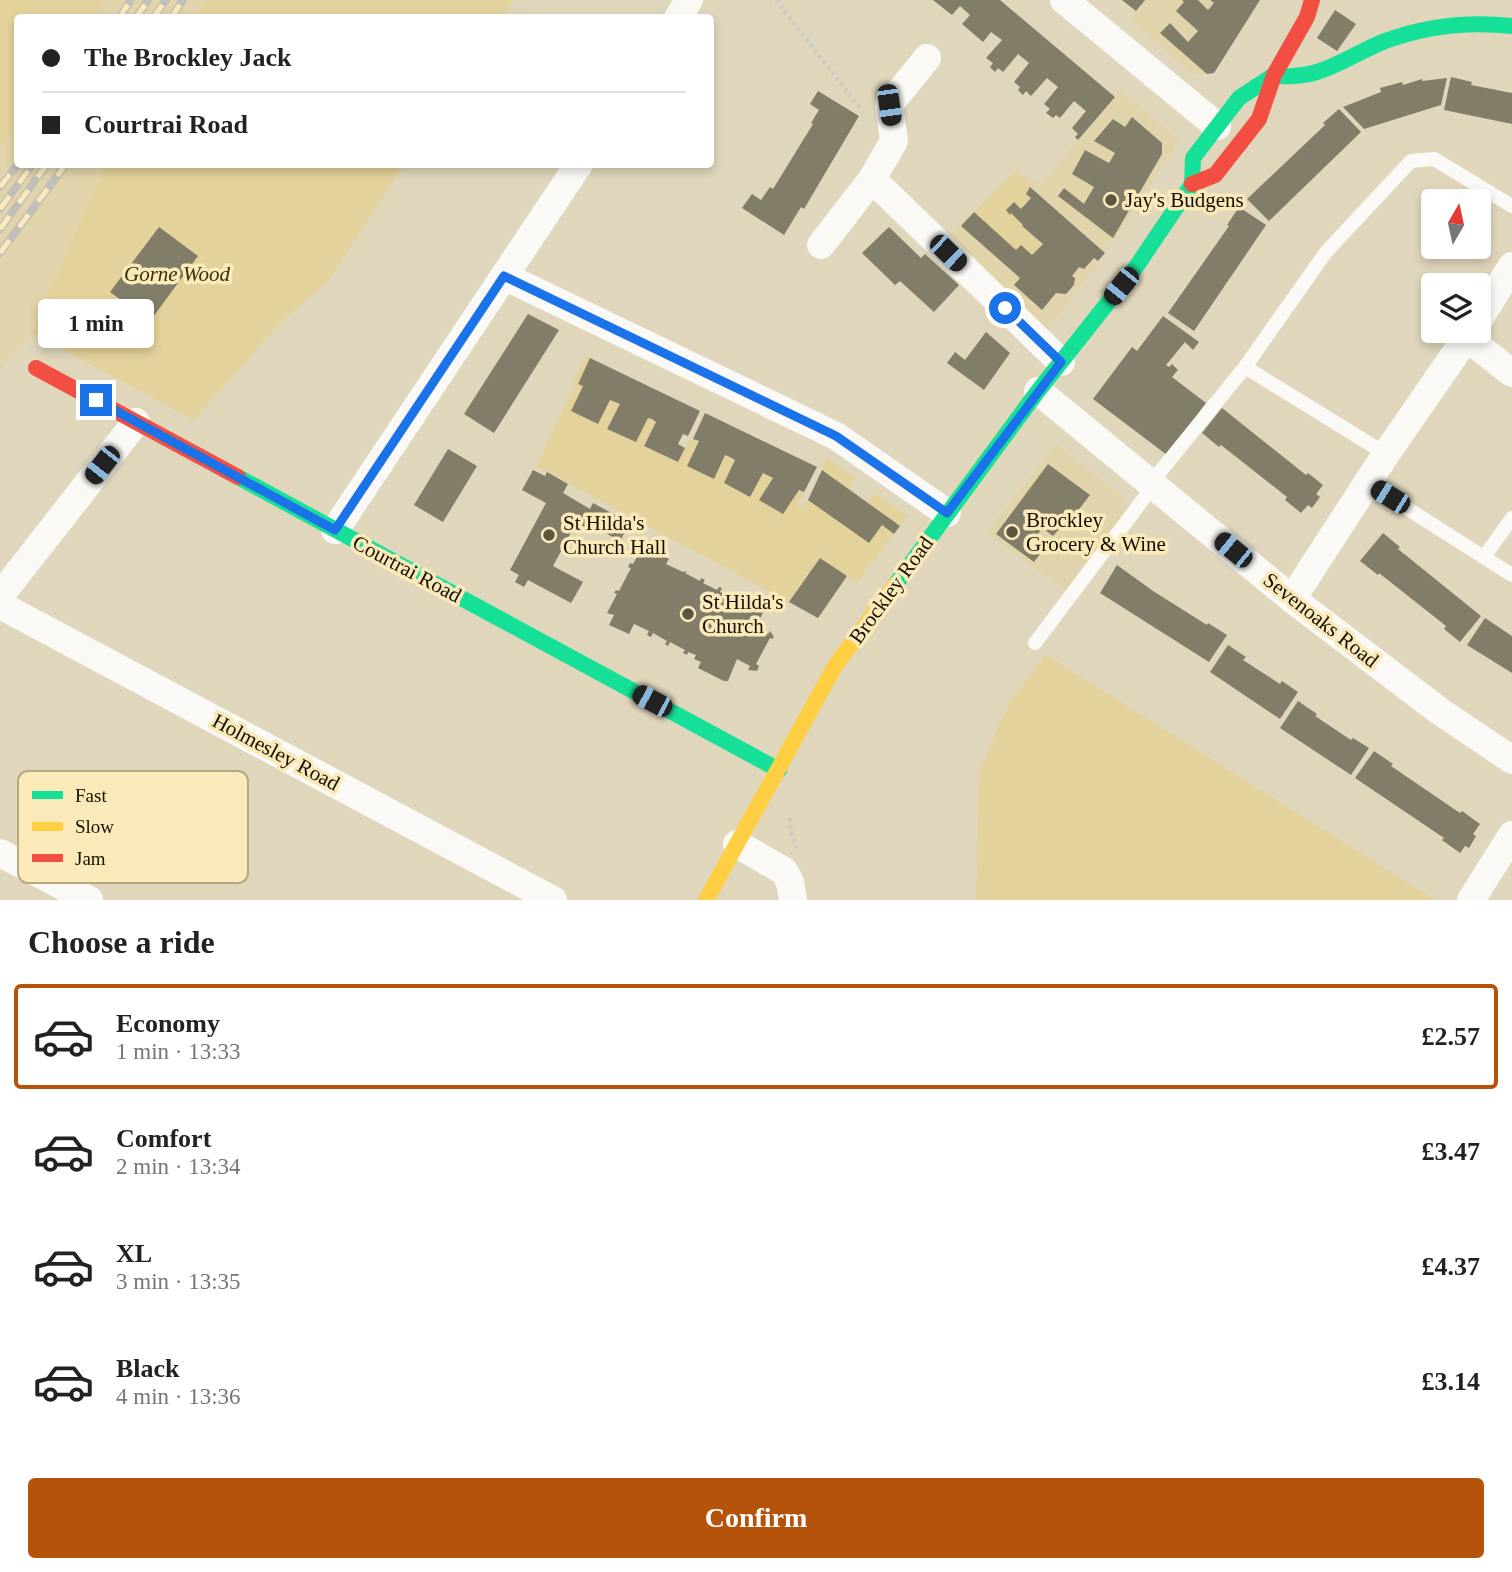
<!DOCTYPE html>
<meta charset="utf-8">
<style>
:root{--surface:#fff;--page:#f6f6f6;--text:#222;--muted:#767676;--line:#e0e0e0;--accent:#b45309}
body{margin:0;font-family:Georgia,serif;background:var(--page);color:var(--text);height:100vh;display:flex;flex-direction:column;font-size:26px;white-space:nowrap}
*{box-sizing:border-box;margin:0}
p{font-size:23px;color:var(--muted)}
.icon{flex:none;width:38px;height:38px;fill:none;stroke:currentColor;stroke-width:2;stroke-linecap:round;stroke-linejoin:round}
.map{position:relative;height:900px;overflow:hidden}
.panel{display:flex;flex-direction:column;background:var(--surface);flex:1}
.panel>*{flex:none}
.banner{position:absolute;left:14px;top:14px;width:700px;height:154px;border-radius:7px;box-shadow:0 4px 10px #0003;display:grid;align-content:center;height:154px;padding:0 28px;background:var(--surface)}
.needle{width:46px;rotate:9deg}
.tools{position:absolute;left:1421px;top:189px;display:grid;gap:14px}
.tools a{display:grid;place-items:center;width:70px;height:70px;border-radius:7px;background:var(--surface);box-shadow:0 4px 10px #0003;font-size:35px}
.end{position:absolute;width:32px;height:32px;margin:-16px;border:9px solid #1a73e8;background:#fff;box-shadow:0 0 0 4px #fff}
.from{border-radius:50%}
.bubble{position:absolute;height:49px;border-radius:7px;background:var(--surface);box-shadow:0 4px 10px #0003;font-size:23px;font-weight:600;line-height:49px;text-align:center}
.car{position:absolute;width:21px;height:42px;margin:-21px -10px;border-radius:9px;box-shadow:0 0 5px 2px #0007;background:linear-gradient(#222 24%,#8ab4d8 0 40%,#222 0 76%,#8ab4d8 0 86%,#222 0)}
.banner b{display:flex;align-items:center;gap:24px;height:66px;font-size:26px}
.banner b+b{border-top:2px solid var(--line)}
.banner i{width:18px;height:18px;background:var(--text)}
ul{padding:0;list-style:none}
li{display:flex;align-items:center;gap:21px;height:105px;margin:0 14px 10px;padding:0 14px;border:4px solid transparent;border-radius:7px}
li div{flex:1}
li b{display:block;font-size:26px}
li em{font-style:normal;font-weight:600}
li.current{border-color:var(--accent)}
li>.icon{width:63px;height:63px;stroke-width:1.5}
h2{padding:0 28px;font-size:32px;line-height:84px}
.button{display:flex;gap:14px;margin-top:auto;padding:14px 28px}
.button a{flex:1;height:80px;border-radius:7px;background:var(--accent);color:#fff;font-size:28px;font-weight:600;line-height:80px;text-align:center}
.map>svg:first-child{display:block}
.built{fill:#e2d4aa}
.green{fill:#e4d29c}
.building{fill:#817d69}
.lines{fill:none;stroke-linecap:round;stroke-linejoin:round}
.path{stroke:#cdcbc4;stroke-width:4.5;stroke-dasharray:3.5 3.5;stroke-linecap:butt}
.lane{stroke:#faf9f5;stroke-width:14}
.street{stroke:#faf9f5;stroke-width:28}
.fast{stroke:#16e098;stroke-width:16}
.slow{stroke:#ffcf43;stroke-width:16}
.jam{stroke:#f24e42;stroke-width:16}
.rail-casing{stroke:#c1bfb9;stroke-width:8}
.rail{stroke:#faeaba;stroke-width:5;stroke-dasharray:16;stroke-linecap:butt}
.route{stroke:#1a73e8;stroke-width:9}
.poi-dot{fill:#5c5542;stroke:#faeaba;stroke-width:2.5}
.labels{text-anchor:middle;stroke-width:7;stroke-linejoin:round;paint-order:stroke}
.poi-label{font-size:21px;fill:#150f01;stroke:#faeaba;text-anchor:start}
.park-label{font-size:21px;font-style:italic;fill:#392e0a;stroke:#faeaba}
.street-label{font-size:21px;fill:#150f01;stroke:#faeaba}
.key{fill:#faeaba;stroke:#b5a882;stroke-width:2}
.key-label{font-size:19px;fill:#150f01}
</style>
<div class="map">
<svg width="1512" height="900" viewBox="0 0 1512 900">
<rect width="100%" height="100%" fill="#dfd6bc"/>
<!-- built -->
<g class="built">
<path d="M95,0H208L197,17L83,18Z"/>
<path d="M1145,0H1260L1214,73L1207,74H1192L1129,19Z"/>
<path d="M1121,89L1179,141L1114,239H1112L1103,251L1105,253L1045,334L947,238L1015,172L1042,183Z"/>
<path d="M17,115L18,164L105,165L32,333L0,370V141Z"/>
<path d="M1056,444L1127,500L1122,507L1126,514L1122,515L1089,562L1078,566V577L1067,591L986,533Z"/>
</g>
<!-- green -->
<g class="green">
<path d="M0,0H106L93,17L18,18L17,123L0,147Z"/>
<path d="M208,0H514L502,17H197Z"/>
<path d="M105,165H404L327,282L278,325L194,420L32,333Z"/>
<path d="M1015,172L1030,187L1027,191L1031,198L1021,209L1014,203L1006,211L1010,214L1011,213L1023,225L1022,227L1043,244L1032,255L1016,250L974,212Z"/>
<path d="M586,356L590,358L578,383L583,386L572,411L598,424L610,400L620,404L608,428L648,418L656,422L644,446L678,462L689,440L693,439L699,441L687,466L713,479L725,455L735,460L724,483L749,497L763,473L773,478L760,500L799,490L804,492L797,505L802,507L808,500L829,514L882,525L894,534L857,583L820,558L789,602L536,466L574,386V380Z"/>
<path d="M827,458L855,478L848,489L822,470Z"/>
<path d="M875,493L907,516L900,526L867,503Z"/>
<path d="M1046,655L1435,900H976L979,772L1010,701Z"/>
</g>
<!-- building -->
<g class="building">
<path d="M933,0H1000L1115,97L1078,140L1075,137L1078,134L1072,128L1086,111L1074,101L1060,118L1056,115L1053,118L1046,113L1050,109L1044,104L1058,87L1047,78L1031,96L1026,91L1023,95L1018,90L1020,87L1014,82L1029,63L1018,54L1003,72L998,68L995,72L990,67L993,63L986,58L1002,40L991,32L983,42L962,24L970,15L960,6L952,15Z"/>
<path d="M1122,0H1145L1136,11Z"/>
<path d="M1182,0H1198L1208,10L1214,3L1210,0H1260L1214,73L1207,74L1160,33L1170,23L1188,42L1198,31L1176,11L1184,2Z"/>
<path d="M1335,10L1356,24L1337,51L1317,38Z"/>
<path d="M1451,77L1472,82L1471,85L1512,93V124L1444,110Z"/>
<path d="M1447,78L1441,105L1364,129L1343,107L1381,92L1380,88L1402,82L1403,85L1422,79V81Z"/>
<path d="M818,91L859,116L804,209L801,207L784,235L742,208L752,194L761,200L770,187L773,189L813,124L811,123L819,110L810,104Z"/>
<path d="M1339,109L1361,132L1269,221L1247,199L1325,125L1323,123Z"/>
<path d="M1132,117L1162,143V154L1113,238L1058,196L1064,188L1084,204L1094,187L1072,174L1085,150L1109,163L1115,153L1094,141L1113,119L1125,127Z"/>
<path d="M1030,187L1105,253L1098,261L1094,258L1084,269L1079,267L1072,276L1075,278L1074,285L1066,294L1056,293L1042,310L1014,285L1020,278L961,226L974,212L1016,250L1021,245L1032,255L1043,244L1022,226L1023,225L1011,213L1010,215L1006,210L1014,202L1021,209L1031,198L1026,194Z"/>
<path d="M1239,207L1266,225L1194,331L1168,313L1229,226L1227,225Z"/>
<path d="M159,227L198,256L150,321L110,292Z"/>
<path d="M889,227L921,258L925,254L959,285L934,312L900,281L895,285L862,253Z"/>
<path d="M528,314L559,330L494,433L464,414Z"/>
<path d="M1163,316L1199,342L1193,350L1185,342L1166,365L1169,367L1172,364L1178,370L1172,377L1206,403L1167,455L1093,399L1132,347L1137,351Z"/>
<path d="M986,332L1010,353L984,390L947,363L955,352L965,360Z"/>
<path d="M590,358L700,411L688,436L683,434L678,444L685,448L678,462L644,446L656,422L652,419L648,418L636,442L607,429L620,404L610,400L598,424L571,411L583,386L578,384Z"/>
<path d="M1222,408L1306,475L1308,473L1323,485L1316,494L1320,497L1312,508L1308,505L1301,513L1285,500L1287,497L1221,445L1219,447L1202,433Z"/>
<path d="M705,413L817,467L804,492L799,490L783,514L759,500L773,478L763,473L750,497L724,483L735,460L730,457L725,455L714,479L687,466L699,441L693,439Z"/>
<path d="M448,449L477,466L443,522L414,505Z"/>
<path d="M1048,464L1090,495L1063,530L1060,528L1053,536L1045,530L1046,528L1044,526L1027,548L1030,550L1031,547L1040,554L1034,562L996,534Z"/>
<path d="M533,470L545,476L547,472L568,484L563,493L590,509L593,503L630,523L620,541L589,524L585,530L581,527L583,523L578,520L553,566L583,582L571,603L528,580L524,587L515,582L519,575L510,570L546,503L522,490Z"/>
<path d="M822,470L900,526L894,534L882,525L869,543L808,500Z"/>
<path d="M1383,533L1400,547L1398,549L1481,616L1460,642L1444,629L1446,626L1379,573L1378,575L1360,561Z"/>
<path d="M642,548L648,553L650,549L669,559L666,564L683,572L687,571L685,573L700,581L701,578L705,580L703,583L717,590L719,587L722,588L720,592L730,597L732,592L762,607H766L755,628L768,634L770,631L774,637L772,639L770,638L756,664L759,666L757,671L748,670L750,666L737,659L728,681H724L698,668L701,662L694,659L696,655L688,652L687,655L683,653L685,650L670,642L668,646L665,644L667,641L653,633L651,637L647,635L649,631L634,624L629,634L609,625L614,615L607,613L617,594L614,593L616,590L619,591L631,568L628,567L630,563L633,564Z"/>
<path d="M820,558L847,576L818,618L789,602Z"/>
<path d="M1117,565L1153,591L1207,625L1208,623L1227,635L1209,662L1100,593Z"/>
<path d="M1485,618L1512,636V673L1467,645Z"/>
<path d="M1228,645L1246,657L1243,660L1280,684L1282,681L1298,692L1280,719L1210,672Z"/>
<path d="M1298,701L1317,714L1315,716L1351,740L1353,738L1369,748L1351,775L1280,728Z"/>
<path d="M1374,751L1393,764L1391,766L1460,813L1462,811L1480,824L1473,834L1476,836L1469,848L1465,846L1460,853L1442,840L1444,838L1355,778Z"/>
</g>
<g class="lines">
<!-- path -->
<g class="path">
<path d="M776,0L862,111"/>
<path d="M790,818V829L797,849"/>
</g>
<!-- lane -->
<g class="lane">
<path d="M1245,367L1386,454"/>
<path d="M1151,483L1245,367L1326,252L1411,161L1434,159L1512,206"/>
<path d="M1367,483L1512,575"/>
<path d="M1484,557L1512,518"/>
<path d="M1035,643L1154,485"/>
</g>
<!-- street -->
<g class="street">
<path d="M1064,0L1217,126"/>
<path d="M678,18L689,0"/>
<path d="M872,179L894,141L889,105L927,58"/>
<path d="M821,245L872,179L1061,362"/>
<path d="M504,276L836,436L947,513"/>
<path d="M1479,319L1512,266"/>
<path d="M1467,338L1512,373"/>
<path d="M1038,391L1292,599L1438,710L1512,760"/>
<path d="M335,530L579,164"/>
<path d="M0,596L136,422"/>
<path d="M1292,599L1386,454L1471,331"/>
<path d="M0,605L553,900"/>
<path d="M737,844L784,871L790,882L793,900"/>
<path d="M0,853L89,900"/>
<path d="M1471,900L1512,835"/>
</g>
<!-- fast -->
<g class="fast">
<path d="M1274,75C1319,82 1345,57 1385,41C1426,26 1468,21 1512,26"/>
<path d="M238,477L779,770"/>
<path d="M895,585L1038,391L1136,267L1192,184L1193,158L1239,98L1274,75"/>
</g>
<!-- slow -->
<path class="slow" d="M706,900L835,666L895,585"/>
<!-- jam -->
<g class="jam">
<path d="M1192,184L1215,175L1259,119L1274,75L1307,17L1312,0"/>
<path d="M36,368L238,477"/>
</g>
<defs>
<g id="rail">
<path d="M119,18L131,0"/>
<path d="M136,18L148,0"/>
<path d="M153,18L166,0"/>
<path d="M171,18L183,0"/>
<path d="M0,187L18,164"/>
<path d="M0,209L33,164"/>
<path d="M0,229L47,164"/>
<path d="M0,253L66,164"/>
</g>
</defs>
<!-- rail casing -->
<use href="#rail" class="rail-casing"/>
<!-- rail -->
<use href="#rail" class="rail"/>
</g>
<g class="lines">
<!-- route -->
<path class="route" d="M96,400L335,530L504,276L836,436L947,513L1061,362L1005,308"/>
</g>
<!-- markers -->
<g class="poi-dot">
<circle cx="1111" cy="200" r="7"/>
<circle cx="1012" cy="532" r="7"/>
<circle cx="549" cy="535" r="7"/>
<circle cx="688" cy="614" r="7"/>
</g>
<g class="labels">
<!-- poi labels -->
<g class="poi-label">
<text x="1125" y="207">Jay's Budgens</text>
<text x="1026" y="527">Brockley<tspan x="1026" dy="24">Grocery &amp; Wine</tspan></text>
<text x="563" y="530">St Hilda's<tspan x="563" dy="24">Church Hall</tspan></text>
<text x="702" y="609">St Hilda's<tspan x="702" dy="24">Church</tspan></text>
</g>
<!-- park labels -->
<g class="park-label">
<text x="177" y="281">Gorne Wood</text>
</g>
<!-- street labels -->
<g class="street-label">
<text transform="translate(407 569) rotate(28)" y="7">Courtrai Road</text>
<text transform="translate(891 590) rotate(-54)" y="7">Brockley Road</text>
<text transform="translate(1321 620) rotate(38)" y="7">Sevenoaks Road</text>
<text transform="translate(276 752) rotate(28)" y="7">Holmesley Road</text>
</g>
</g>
<!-- legend -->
<rect x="18" y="771" width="230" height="112" rx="10" class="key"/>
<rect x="32" y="791" width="31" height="8" fill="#16e098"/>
<rect x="32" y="822" width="31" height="9" fill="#ffcf43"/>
<rect x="32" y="854" width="31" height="8" fill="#f24e42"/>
<g class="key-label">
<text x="75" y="802">Fast</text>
<text x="75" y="833">Slow</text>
<text x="75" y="865">Jam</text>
</g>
</svg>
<div class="tools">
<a><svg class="needle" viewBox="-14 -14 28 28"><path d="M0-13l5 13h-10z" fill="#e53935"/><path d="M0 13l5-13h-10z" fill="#767676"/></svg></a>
<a><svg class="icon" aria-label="layers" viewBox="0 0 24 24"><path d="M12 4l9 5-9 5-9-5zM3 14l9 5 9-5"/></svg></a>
</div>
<i class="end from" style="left:1005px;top:308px"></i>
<i class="end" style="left:96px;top:400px"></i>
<div class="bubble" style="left:38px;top:299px;width:116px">1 min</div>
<i class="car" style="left:889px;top:105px;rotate:172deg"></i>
<i class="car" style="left:948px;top:253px;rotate:134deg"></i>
<i class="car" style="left:1121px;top:286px;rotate:219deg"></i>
<i class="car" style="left:102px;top:465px;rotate:218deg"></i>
<i class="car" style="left:1390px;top:497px;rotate:302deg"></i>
<i class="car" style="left:1233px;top:550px;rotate:309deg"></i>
<i class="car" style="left:652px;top:701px;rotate:298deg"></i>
<div class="banner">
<b><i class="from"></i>The Brockley Jack</b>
<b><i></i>Courtrai Road</b>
</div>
</div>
<section class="panel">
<h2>Choose a ride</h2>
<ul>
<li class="current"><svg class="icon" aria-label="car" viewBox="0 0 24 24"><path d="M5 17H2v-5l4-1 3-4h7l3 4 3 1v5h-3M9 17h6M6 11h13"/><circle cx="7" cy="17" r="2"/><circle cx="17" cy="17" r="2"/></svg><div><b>Economy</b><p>1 min · 13:33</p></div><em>£2.57</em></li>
<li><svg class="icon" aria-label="car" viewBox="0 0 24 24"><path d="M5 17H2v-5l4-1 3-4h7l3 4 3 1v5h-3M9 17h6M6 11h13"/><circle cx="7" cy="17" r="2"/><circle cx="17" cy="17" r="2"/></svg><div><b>Comfort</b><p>2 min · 13:34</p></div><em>£3.47</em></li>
<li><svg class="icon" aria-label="car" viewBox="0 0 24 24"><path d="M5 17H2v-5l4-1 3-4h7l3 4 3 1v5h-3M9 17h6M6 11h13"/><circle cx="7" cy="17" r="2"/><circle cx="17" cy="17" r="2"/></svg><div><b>XL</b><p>3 min · 13:35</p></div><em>£4.37</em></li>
<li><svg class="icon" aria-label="car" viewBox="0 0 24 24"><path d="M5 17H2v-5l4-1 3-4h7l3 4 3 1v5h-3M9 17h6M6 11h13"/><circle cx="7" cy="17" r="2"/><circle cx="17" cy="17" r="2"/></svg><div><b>Black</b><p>4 min · 13:36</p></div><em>£3.14</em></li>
</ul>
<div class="button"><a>Confirm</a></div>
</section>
